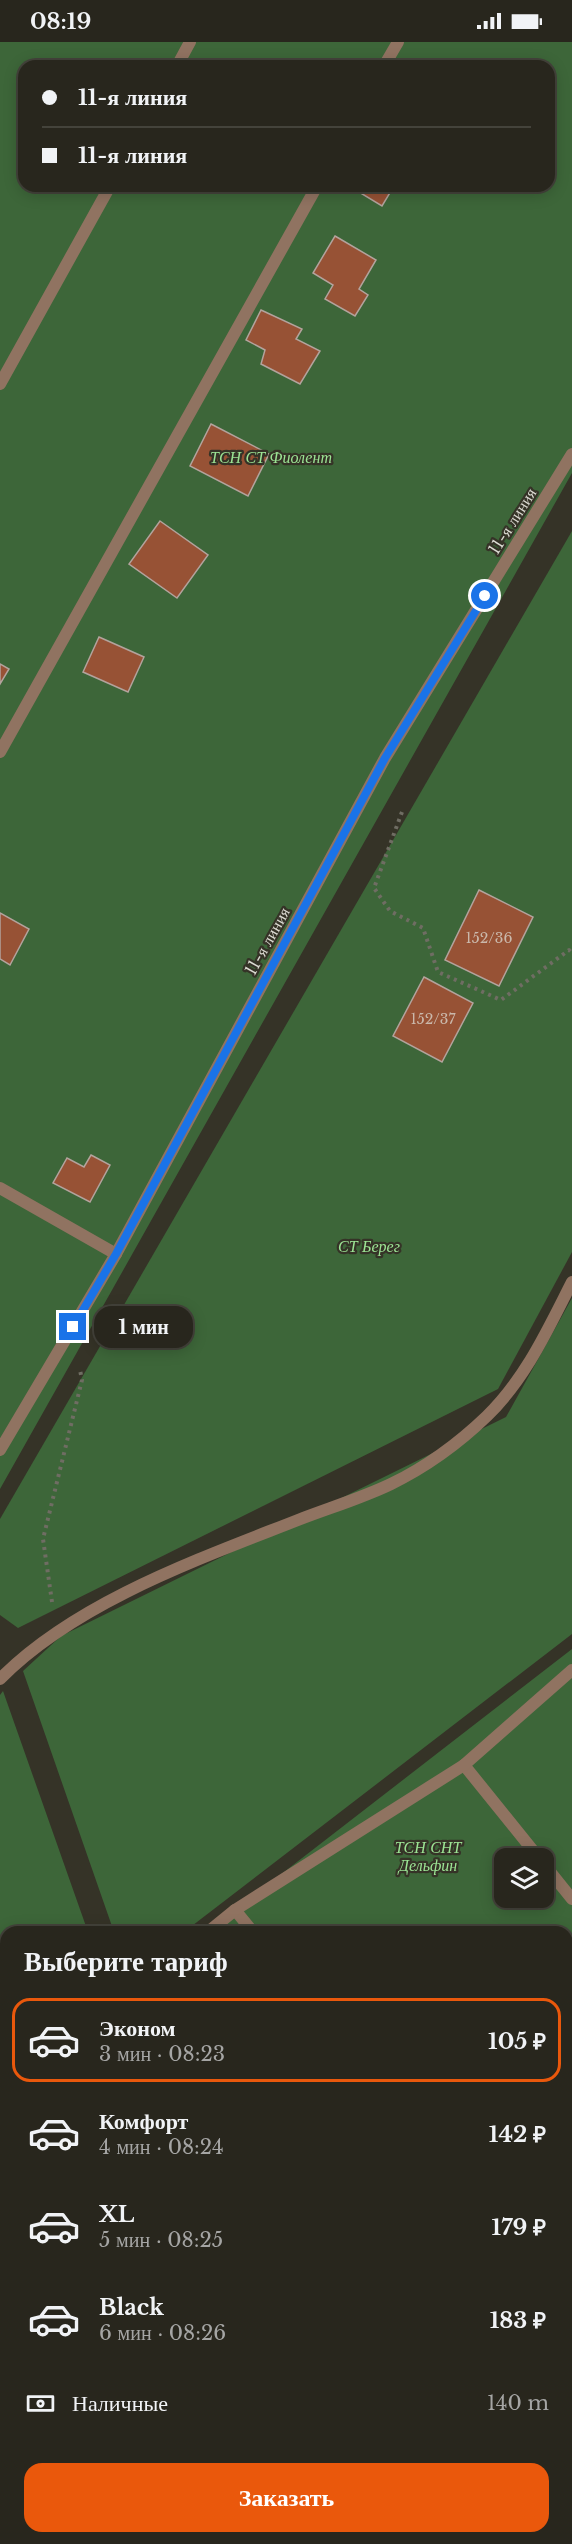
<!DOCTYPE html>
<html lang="ru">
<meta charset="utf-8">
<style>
:root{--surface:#28261d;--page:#302e26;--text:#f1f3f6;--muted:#a5a5a4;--line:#44433b;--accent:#ea580c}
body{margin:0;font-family:"Libre Baskerville",serif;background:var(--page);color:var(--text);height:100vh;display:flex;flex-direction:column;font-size:22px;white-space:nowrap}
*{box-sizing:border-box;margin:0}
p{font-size:20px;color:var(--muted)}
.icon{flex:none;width:33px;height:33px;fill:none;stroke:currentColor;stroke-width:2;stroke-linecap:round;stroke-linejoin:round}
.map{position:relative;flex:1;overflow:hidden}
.side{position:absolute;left:0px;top:1884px;width:573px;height:618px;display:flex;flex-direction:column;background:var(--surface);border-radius:18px 18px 0 0;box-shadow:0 3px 15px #0003,0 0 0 2px var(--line)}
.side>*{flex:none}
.top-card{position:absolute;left:18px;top:18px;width:537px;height:132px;border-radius:18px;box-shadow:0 3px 15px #0003,0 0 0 2px var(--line);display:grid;align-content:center;height:132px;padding:0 24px;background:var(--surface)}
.tools{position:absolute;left:494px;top:1806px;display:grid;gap:12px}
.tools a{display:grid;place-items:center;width:60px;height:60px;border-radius:12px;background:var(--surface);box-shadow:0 3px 15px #0003,0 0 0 2px var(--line);font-size:30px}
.end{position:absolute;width:27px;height:27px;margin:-14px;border:8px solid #1a73e8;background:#fff;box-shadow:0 0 0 3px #fff}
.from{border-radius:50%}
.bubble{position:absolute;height:42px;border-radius:18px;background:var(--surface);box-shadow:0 3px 15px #0003,0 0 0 2px var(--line);font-size:20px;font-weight:700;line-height:42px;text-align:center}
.top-card b{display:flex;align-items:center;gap:21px;height:57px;font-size:22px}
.top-card b+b{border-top:2px solid var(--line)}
.top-card i{width:15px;height:15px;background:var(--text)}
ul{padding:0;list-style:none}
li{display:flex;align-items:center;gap:18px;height:84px;margin:0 12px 9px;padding:0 12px;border:3px solid transparent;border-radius:18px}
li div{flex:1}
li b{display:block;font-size:22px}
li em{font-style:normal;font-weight:700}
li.current{border-color:var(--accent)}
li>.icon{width:54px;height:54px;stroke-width:1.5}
h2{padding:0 24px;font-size:27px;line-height:72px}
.pay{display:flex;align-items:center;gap:15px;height:66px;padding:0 24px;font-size:22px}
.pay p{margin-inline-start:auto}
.action{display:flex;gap:12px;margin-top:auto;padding:12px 24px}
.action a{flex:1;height:69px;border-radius:18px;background:var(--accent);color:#fff;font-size:24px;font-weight:700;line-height:69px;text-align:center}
.status{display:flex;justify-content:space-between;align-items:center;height:42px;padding:0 30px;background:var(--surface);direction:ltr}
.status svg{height:16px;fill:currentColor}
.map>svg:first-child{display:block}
.garden{fill:#3d6639;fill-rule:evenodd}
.building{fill:#975235;stroke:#b3a39d;stroke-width:1.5}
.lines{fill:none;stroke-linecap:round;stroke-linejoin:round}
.path{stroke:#6f6d63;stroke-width:4;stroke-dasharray:3 4.5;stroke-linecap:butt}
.service{stroke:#907361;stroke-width:12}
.minor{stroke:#907361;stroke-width:12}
.route{stroke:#1a73e8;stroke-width:8}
.labels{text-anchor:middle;stroke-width:4.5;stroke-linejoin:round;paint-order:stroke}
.number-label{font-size:14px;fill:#cab8ab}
.park-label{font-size:16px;font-style:italic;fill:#9ce494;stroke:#353327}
.street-label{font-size:16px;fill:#dbdad2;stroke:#353327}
</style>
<div class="status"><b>08:19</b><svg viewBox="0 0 49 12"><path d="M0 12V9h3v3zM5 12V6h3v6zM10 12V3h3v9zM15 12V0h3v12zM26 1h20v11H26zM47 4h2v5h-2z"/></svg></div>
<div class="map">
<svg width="572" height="2502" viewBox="0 0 572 2502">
<rect width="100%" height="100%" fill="#353327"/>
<!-- garden -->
<g class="garden">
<path d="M0,0H572V431L0,1447ZM24,24H549V144H24Z"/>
<path d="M572,489V1210L498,1347L18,1586L0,1573V1477Z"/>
<path d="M572,1256V1592L184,1890H114L23,1629L61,1594L506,1375Z"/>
<path d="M572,1607V2502H0V2116L6,2110V2496H567V1890H214L235,1868ZM504,1816H543V1856H504Z"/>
<path d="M3,1649L88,1890H6V2010L0,2017V1653Z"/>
</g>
<!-- building -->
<g class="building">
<path d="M349,144H394L382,164Z"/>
<path d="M335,194L376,218L359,247L368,253L355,274L325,257L333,243L313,231Z"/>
<path d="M261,268L302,287L296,297L320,309L300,342L261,322L265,308L246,298Z"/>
<path d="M211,382L269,412L248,454L190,424Z"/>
<path d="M160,479L208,513L177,556L129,522Z"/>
<path d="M99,595L144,615L128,650L83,630Z"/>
<path d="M0,622L9,627L0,642Z"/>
<path d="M479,848L533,875L499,944L445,918Z"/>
<path d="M0,871L29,887L10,923L0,917Z"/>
<path d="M424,935L473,961L442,1020L393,994Z"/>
<path d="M91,1113L110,1123L90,1160L53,1141L67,1116L84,1125Z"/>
</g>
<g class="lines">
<!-- path -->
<g class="path">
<path d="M402,770L374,846L390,869L423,886L438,930L501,958L569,908L572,911"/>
<path d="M52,1560L43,1497L82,1338L80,1328"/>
</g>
<!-- service -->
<path class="service" d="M0,1146L116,1212"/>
<!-- minor -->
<g class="minor">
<path d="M177,24L190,0"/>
<path d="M384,24L398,0"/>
<path d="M0,342L110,144"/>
<path d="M0,710L317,144"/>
<path d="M0,1408L116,1212L385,716L572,412"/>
<path d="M0,1637C76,1560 199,1517 298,1478C329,1466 362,1456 391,1442C426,1425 460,1400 487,1374C526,1336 548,1287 572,1240"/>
<path d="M464,1723L539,1816"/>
<path d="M543,1821L572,1857"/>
<path d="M235,1868L253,1890"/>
<path d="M208,1890L235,1868L464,1723L572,1628"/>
<path d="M567,2270L572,2276"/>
<path d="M280,2496L285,2502"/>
<path d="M24,2502L26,2496"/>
</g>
</g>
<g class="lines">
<!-- route -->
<path class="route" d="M73,1285L116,1212L385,716L485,554"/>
</g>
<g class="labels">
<!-- number labels -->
<g class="number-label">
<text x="489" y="901">152/36</text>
<text x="433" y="982">152/37</text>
</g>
<!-- park labels -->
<g class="park-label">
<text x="271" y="421">ТСН СТ Фиолент</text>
<text x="369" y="1210">СТ Берег</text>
<text x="428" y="1811">ТСН СНТ<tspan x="428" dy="18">Дельфин</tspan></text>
</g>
<!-- street labels -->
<g class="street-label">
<text transform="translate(512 479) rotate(-58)" y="6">11-я линия</text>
<text transform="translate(267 899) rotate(-61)" y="6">11-я линия</text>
</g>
</g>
</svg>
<div class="tools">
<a><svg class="icon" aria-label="layers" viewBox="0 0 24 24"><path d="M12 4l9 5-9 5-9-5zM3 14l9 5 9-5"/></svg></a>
</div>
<i class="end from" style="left:485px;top:554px"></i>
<i class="end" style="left:73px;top:1285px"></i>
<div class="bubble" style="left:94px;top:1264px;width:99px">1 мин</div>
<div class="top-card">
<b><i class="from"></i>11-я линия</b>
<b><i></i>11-я линия</b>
</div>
<section class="side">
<h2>Выберите тариф</h2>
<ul>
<li class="current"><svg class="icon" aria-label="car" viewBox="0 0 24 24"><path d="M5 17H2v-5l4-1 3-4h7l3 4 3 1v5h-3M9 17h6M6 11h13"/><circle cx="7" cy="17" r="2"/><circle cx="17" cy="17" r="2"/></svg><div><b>Эконом</b><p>3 мин · 08:23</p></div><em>105 ₽</em></li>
<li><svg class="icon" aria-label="car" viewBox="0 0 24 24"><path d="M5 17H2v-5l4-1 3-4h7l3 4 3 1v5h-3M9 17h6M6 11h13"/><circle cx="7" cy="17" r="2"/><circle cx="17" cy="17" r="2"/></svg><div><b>Комфорт</b><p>4 мин · 08:24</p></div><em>142 ₽</em></li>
<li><svg class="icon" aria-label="car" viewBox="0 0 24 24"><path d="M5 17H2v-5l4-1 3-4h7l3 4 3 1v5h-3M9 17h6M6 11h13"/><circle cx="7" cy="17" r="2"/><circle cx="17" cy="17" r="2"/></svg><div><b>XL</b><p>5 мин · 08:25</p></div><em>179 ₽</em></li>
<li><svg class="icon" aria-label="car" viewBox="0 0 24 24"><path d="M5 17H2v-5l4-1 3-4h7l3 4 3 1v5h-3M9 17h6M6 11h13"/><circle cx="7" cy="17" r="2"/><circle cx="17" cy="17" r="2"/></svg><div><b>Black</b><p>6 мин · 08:26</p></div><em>183 ₽</em></li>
</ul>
<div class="pay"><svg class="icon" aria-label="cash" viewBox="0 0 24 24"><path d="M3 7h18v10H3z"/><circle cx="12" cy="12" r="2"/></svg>Наличные<p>140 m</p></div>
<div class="action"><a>Заказать</a></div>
</section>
</div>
